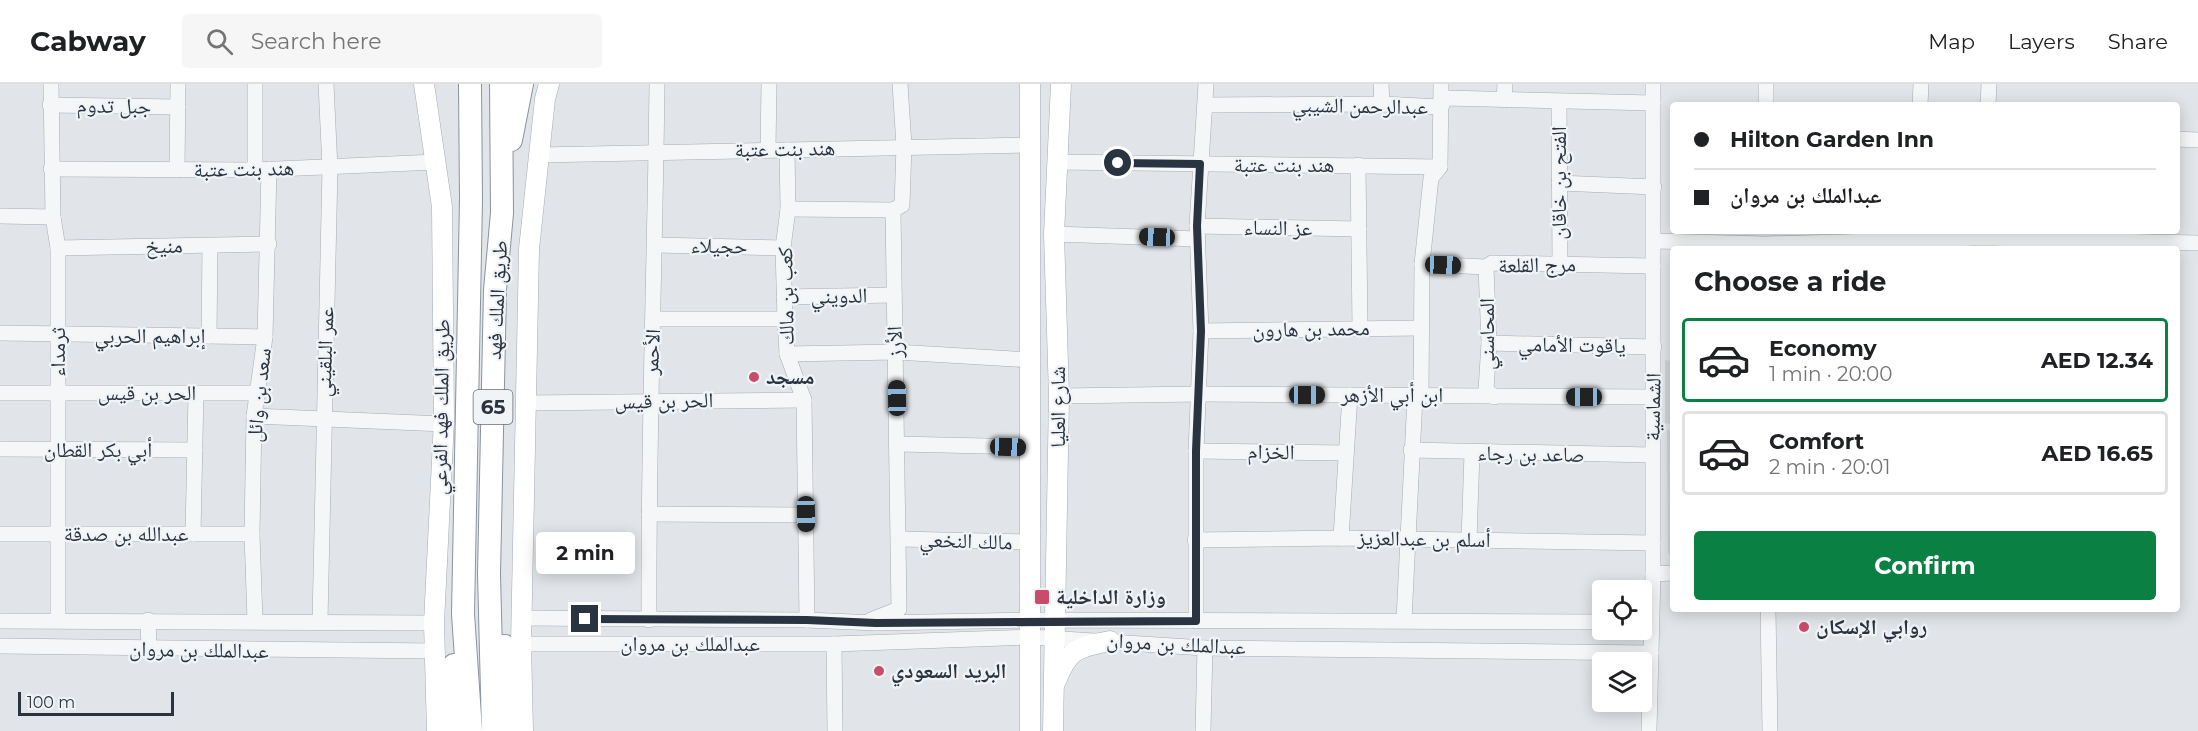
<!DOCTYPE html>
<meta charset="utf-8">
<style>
:root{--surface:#fff;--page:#f6f6f6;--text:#202124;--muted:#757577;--line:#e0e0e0;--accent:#0b8043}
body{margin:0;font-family:Montserrat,"Noto Naskh Arabic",sans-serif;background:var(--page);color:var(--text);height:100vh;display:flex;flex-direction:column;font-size:22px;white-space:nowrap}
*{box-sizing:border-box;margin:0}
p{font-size:20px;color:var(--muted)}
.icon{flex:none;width:33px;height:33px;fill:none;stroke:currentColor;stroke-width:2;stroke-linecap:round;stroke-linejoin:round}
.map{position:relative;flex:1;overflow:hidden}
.panel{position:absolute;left:1670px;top:162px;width:510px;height:366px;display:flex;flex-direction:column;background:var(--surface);border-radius:6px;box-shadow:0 3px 15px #0003}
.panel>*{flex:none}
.guide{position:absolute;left:1670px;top:18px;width:510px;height:132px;border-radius:6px;box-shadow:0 3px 15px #0003;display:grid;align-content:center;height:132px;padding:0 24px;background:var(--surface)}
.buttons{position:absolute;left:1592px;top:496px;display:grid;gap:12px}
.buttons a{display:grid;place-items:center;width:60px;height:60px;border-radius:6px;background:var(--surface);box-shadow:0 3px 15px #0003;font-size:30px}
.scale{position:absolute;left:18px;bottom:15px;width:156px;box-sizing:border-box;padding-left:6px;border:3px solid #2a3441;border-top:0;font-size:16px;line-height:21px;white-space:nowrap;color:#2a3441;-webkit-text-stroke:4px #f1f4f7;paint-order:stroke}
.end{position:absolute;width:27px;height:27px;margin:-14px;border:8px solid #2a3441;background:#fff;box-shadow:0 0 0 3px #fff}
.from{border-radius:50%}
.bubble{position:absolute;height:42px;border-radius:6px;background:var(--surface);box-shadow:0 3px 15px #0003;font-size:20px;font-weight:700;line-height:42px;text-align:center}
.car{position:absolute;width:18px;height:36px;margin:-18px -9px;border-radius:8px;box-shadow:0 0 4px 2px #0007;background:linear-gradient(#222 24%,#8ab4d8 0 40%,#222 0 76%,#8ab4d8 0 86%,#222 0)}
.guide b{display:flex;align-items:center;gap:21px;height:57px;font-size:22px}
.guide b+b{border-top:2px solid var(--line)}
.guide i{width:15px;height:15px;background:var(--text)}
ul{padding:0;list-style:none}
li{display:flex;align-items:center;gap:18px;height:84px;margin:0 12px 9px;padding:0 12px;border:3px solid var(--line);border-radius:6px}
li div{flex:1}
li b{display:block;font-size:22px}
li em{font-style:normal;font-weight:700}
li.current{border-color:var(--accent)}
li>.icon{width:54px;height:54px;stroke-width:1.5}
h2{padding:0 24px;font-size:27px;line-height:72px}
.button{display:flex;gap:12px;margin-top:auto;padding:12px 24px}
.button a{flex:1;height:69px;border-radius:6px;background:var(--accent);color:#fff;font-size:24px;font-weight:700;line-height:69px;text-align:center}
header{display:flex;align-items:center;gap:36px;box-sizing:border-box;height:84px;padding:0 30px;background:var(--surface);border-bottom:2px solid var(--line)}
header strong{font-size:28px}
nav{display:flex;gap:33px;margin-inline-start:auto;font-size:21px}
.search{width:420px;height:54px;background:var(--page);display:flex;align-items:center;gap:15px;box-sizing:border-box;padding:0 21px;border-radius:6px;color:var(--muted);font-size:22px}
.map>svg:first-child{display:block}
.built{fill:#d0d5db}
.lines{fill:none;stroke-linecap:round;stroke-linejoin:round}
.minor-casing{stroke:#a6acb3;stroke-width:16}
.major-casing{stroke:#a1abb5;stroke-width:21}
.highway-casing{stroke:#89949f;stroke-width:24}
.minor{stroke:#f4f6f8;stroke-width:15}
.major{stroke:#fff;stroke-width:20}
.highway{stroke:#fff;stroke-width:22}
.route{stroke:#2a3441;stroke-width:8}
.poi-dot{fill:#c94c6a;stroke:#f1f4f7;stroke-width:2}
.labels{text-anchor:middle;stroke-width:4.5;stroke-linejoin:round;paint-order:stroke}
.shield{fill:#f1f4f7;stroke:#666e78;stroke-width:1.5}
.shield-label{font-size:20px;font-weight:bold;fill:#2a3441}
.street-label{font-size:21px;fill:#2a3441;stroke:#f1f4f7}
.poi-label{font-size:21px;font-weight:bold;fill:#2a3441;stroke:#f1f4f7;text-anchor:start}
</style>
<header>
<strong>Cabway</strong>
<div class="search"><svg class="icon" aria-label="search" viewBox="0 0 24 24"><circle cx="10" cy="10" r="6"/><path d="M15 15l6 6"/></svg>Search here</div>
<nav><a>Map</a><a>Layers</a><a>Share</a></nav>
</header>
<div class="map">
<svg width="2198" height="647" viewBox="0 0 2198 647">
<rect width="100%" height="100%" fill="#e1e5e9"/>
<!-- built -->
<g class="built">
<path d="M1665,276L1672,277V340L1665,339Z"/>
<path d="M1667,346H1672V476L1668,468Z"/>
</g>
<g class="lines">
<defs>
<g id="minor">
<path d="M51,0L53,133L58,164V536"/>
<path d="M1381,0L1382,20"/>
<path d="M1766,0V21"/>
<path d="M1504,16L1505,0"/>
<path d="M1559,19L1560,180"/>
<path d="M50,21L178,23"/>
<path d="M1206,21L1382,20L1441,23L1445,14L1653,19"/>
<path d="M1920,21L1921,0"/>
<path d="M1988,21L1989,0"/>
<path d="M2176,55L2198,56"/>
<path d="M768,66L769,0"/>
<path d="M787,66L788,125L783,164L785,235L787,270L804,316L807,536"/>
<path d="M539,71L1031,61"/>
<path d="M1056,78L1440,83"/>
<path d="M1358,81L1360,244"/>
<path d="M51,85L255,86L436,78"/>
<path d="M177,86L178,0"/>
<path d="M255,86V0"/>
<path d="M1559,99L1654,103"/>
<path d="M788,125L893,126"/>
<path d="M0,132L53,133"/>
<path d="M1197,142L1359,145"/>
<path d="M1054,150L1198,155"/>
<path d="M1655,157L1765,160L1982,154L2198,159"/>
<path d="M655,161L783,164"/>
<path d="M58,164L269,160"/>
<path d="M1422,180L1486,183L1492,179L1653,182"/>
<path d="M1486,183L1489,259L1486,306L1494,313"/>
<path d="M784,213L894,211"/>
<path d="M654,235H785"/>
<path d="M1201,247L1421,244"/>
<path d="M0,249L265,253"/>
<path d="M209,252L210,162"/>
<path d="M1489,259L1654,263"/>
<path d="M787,270L896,268L1031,276"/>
<path d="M0,309H258"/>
<path d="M1421,311L1422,180L1431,94L1440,83L1441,0"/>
<path d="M1059,312L1200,310L1652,313"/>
<path d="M525,319L804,316"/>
<path d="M254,332L444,340"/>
<path d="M898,360L1030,363"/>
<path d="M0,365L195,366"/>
<path d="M1411,366L1652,371"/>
<path d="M1196,367L1346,369"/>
<path d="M649,430L806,431"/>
<path d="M0,450H252"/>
<path d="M193,450L196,309"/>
<path d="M1341,454L1350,311"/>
<path d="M900,455L1031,458"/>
<path d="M1195,456L1341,454L1653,459"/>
<path d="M1469,456L1472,369"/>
<path d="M1653,490L1672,489"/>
<path d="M1768,525L1770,647"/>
<path d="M522,534L807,536L876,539L1031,536L1602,538"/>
<path d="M148,536L149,565"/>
<path d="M649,536C648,357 655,179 657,0"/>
<path d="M871,536L899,525L893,126L902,121L904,62L900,0"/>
<path d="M1404,536L1415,313"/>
<path d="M0,537L434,539"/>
<path d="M255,537L252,450L254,332L265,253L269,85"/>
<path d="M320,537L330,84L326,0"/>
<path d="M1196,537V367L1201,247L1197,142L1206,0"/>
<path d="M521,560H834L1031,553L1205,564L1651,569"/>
<path d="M834,560L835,647"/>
<path d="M0,562L435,567"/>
<path d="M1203,647L1205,564"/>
<path d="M1649,647L1653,490V0"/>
</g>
<g id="major">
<path d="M424,0L442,123L444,336L434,539L437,647"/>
<path d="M1030,0V647"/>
<path d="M1056,597C1069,564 1077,564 1110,557"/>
<path d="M523,647L521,560L529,165L545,15L549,0"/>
<path d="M1053,647L1059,312L1054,150L1061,0"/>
</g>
<g id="highway">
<path d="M470,0L471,116L463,530L471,647"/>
<path d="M511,56L522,0"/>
<path d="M505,562L511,647"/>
<path d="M452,647L454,581"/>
<path d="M493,647L489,490L495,206L502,129L501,0"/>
</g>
</defs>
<!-- minor casing -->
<use href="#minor" class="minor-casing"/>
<!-- major casing -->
<use href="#major" class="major-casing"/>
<!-- highway casing -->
<use href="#highway" class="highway-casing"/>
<!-- minor -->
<use href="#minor" class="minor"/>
<!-- major -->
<use href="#major" class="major"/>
<!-- highway -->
<use href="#highway" class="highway"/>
</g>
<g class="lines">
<!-- route -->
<path class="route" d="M585,535L807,536L876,539L1196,537V367L1201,247L1197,142L1200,80L1118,79"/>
</g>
<!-- markers -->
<g class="poi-dot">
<circle cx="754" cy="293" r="6"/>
<rect x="1034" y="505" width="16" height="16" rx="3"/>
<circle cx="1804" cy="543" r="6"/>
<circle cx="879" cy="587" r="6"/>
</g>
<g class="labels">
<!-- shield labels -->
<rect class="shield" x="473.5" y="306" width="39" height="34" rx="4.5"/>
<g class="shield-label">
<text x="493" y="330">65</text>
</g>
<!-- street labels -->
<g class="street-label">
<text transform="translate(114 22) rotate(1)" y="7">جبل تدوم</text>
<text transform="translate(1360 22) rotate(1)" y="7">عبدالرحمن الشيبي</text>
<text transform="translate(785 65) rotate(-1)" y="7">هند بنت عتبة</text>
<text x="1284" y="88">هند بنت عتبة</text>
<text transform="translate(244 85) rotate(-1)" y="7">هند بنت عتبة</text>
<text transform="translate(1559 99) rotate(-90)" y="7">الفتح بن خاقان</text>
<text transform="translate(1278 144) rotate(1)" y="7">عز النساء</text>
<text transform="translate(164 162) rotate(-1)" y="7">منيخ</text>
<text transform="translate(719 162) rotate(1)" y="7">حجيلاء</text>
<text transform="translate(1537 181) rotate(-1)" y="7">مرج القلعة</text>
<text transform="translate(786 212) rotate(-91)" y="7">كعب بن مالك</text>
<text transform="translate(839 212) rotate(-1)" y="7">الدويني</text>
<text transform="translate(497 216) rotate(-87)" y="7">طريق الملك فهد</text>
<text transform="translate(1311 245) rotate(-1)" y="7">محمد بن هارون</text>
<text transform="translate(1487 250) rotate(-90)" y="7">المحاسني</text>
<text x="150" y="259">إبراهيم الحربي</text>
<text transform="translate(895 258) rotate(-92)" y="7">الأرز</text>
<text transform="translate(1572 261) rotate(1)" y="7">ياقوت الأمامي</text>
<text transform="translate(58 268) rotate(-90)" y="7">ثرمداء</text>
<text transform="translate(325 268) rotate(-88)" y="7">عمر البلقيني</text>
<text transform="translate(652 268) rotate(-87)" y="7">الأحمر</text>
<text x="147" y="316">الحر بن قيس</text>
<text transform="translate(259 311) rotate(-84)" y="7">سعد بن وائل</text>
<text x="1392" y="318">ابن أبي الأزهر</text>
<text transform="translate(664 317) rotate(-1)" y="7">الحر بن قيس</text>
<text transform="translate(441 323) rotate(-89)" y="7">طريق الملك فهد الفرعي</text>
<text transform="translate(1058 323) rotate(-90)" y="7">شارع العليا</text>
<text transform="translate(1653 323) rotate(-89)" y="7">الشماسية</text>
<text x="98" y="373">أبي بكر القطان</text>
<text transform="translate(1271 368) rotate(1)" y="7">الخزام</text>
<text transform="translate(1531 370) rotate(1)" y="7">صاعد بن رجاء</text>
<text x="126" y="457">عبدالله بن صدقة</text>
<text transform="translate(1424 455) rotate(1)" y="7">أسلم بن عبدالعزيز</text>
<text transform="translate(966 457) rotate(2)" y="7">مالك النخعي</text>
<text x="690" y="567">عبدالملك بن مروان</text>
<text transform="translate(1176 560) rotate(3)" y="7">عبدالملك بن مروان</text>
<text transform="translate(199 566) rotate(1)" y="7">عبدالملك بن مروان</text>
</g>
<!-- poi labels -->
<g class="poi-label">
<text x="766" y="300">مسجد</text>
<text x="1056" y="520">وزارة الداخلية</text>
<text x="1816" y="550">روابي الإسكان</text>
<text x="891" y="594">البريد السعودي</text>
</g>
</g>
</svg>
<div class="buttons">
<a><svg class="icon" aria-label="locate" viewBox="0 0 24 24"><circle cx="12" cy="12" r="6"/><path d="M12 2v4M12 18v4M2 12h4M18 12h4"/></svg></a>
<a><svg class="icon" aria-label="layers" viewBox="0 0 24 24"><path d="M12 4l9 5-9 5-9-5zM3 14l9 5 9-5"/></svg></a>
</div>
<div class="scale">100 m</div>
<i class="end from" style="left:1118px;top:79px"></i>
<i class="end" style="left:585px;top:535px"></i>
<div class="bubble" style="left:536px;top:448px;width:99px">2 min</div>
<i class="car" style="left:1157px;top:153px;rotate:272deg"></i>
<i class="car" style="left:1443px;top:181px;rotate:92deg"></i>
<i class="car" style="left:1307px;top:311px;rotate:90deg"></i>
<i class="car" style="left:1584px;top:313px;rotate:270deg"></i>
<i class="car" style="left:897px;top:314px;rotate:359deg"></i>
<i class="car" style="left:1008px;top:363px;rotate:92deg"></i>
<i class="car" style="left:806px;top:430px;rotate:179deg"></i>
<div class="guide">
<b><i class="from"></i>Hilton Garden Inn</b>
<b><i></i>عبدالملك بن مروان</b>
</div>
<section class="panel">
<h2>Choose a ride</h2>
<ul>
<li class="current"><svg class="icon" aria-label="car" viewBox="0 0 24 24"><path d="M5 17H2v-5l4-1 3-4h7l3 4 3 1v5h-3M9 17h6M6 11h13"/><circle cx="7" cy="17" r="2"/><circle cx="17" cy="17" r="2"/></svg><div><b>Economy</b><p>1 min · 20:00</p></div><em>AED 12.34</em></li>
<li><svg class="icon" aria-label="car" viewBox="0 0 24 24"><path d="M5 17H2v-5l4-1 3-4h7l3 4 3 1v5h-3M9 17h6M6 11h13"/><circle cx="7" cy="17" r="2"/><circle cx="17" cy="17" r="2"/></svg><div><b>Comfort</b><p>2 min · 20:01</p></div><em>AED 16.65</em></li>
</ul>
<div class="button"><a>Confirm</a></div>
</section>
</div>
